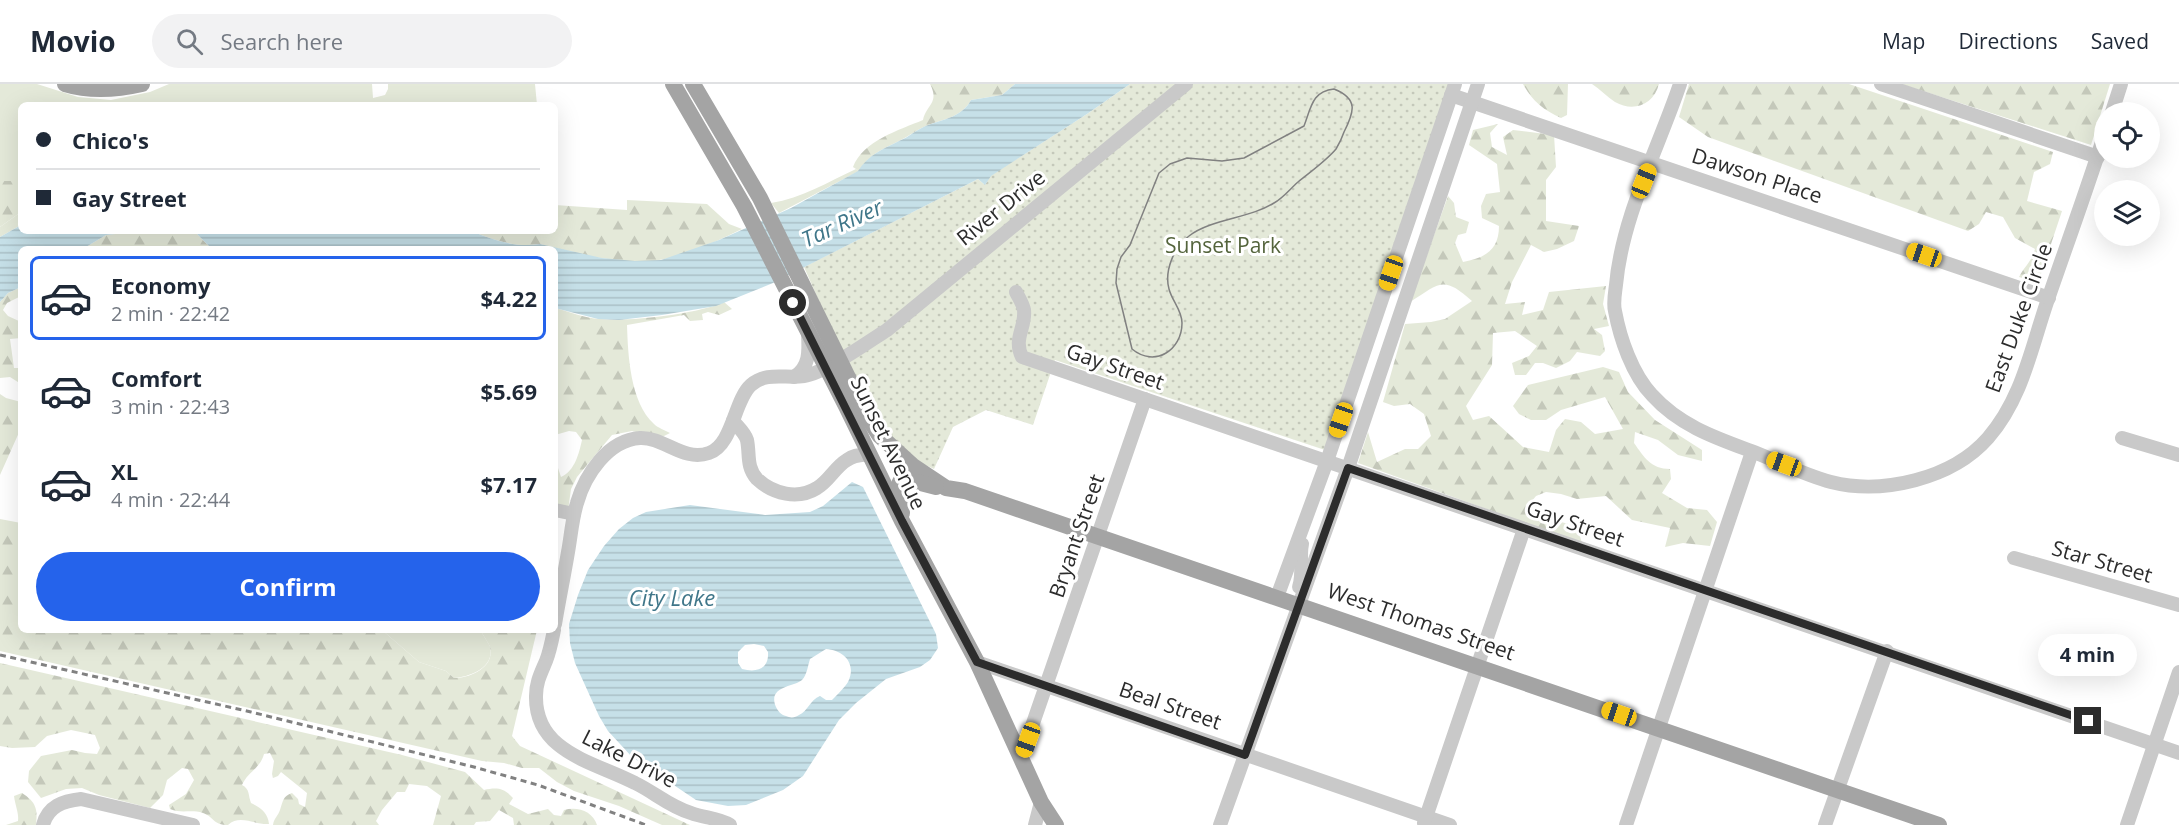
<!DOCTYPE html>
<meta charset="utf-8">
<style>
:root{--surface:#fff;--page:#f2f2f3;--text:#1f2937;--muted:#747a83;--line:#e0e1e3;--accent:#2563eb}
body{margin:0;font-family:"Open Sans",sans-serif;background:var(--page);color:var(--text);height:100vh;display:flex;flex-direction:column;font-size:22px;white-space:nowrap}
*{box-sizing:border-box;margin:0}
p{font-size:20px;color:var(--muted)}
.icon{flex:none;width:33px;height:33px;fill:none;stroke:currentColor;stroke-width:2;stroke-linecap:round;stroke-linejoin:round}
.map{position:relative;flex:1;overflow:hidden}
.details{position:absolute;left:18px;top:162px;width:540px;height:387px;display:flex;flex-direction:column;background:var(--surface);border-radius:9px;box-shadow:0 6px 24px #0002}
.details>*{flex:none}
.banner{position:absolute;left:18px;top:18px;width:540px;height:132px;border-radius:9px;box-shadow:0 6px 24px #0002;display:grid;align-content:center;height:132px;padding:0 18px;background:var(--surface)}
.fabs{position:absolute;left:2094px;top:18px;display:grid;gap:12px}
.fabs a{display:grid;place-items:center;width:66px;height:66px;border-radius:50%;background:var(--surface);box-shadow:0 6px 24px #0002;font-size:30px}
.end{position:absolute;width:27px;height:27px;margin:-14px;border:8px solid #2c2c2c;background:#fff;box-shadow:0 0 0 3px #fff}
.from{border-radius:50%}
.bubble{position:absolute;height:42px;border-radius:21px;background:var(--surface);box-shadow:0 6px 24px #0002;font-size:20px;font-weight:700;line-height:42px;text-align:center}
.car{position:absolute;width:18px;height:36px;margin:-18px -9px;border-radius:8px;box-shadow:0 0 4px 2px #0007;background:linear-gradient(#f5c518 24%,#345 0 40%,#f5c518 0 76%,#345 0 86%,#f5c518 0)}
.banner b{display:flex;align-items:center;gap:21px;height:57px;font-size:22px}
.banner b+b{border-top:2px solid var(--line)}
.banner i{width:15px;height:15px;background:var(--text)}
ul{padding:10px 0 0;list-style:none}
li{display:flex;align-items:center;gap:18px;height:84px;margin:0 12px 9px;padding:0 6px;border:3px solid transparent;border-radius:9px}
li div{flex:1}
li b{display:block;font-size:22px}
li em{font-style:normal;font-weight:700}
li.on{border-color:var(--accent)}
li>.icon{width:54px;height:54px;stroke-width:1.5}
.primary-button{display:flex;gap:12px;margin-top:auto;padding:12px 18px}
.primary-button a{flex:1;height:69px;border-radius:36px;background:var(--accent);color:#fff;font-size:24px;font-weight:700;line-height:69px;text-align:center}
header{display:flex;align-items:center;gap:36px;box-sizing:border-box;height:84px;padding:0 30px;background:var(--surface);border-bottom:2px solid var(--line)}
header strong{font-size:28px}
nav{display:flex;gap:33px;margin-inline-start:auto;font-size:21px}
.search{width:420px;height:54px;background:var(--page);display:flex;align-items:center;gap:15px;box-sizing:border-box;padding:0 21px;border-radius:33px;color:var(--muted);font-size:22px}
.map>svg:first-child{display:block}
.grass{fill:#e4e9d9}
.forest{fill:url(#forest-firs)}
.park{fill:url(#park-dots)}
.water{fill:url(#water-rules);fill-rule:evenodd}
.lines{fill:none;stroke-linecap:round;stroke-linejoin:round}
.minor{stroke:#c9c9c9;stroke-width:14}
.major{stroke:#a4a4a4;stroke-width:16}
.tram{stroke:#818181;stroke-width:1.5}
.rail{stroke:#818181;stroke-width:3;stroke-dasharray:6 4.5;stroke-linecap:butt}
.route{stroke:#2c2c2c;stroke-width:8}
.labels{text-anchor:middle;stroke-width:6;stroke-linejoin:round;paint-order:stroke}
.street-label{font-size:21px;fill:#2c2c2c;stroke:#fff}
.park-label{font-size:21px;fill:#54643c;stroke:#fff}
.water-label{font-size:22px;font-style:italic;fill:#3f7689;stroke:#fff}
</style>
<header>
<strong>Movio</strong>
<div class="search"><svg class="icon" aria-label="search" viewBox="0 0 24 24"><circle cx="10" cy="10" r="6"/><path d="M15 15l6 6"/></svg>Search here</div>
<nav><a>Map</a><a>Directions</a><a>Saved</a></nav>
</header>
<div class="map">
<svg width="2179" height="741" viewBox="0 0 2179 741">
<defs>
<pattern id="forest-firs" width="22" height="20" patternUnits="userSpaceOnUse" patternTransform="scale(1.5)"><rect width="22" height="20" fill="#e4e9d9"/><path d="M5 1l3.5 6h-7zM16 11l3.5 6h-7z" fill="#c4c8ba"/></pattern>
<pattern id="park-dots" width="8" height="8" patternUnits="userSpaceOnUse" patternTransform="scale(1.5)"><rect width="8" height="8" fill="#e4e9d9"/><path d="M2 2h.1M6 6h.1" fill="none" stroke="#c4c8ba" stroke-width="1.8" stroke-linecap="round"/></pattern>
<pattern id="water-rules" width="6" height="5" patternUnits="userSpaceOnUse" patternTransform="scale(1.5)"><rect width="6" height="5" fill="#c6e0e8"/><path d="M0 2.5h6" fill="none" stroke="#aac0c7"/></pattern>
</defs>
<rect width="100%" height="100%" fill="#fff"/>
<!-- grass -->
<g class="grass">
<path d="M0,0H37L78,13L111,16L150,8L169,0H372L373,14L385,11L388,5V0H535L537,21H21V97L0,98Z"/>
<path d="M856,85L859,87L779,129L771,119C802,114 828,98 856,85Z"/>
<path d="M21,128V141L0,153V143Z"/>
<path d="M382,546H480C483,551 488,558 490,563C495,584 469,593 454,594L446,587L419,578Z"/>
</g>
<!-- forest -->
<g class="forest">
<path d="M930,0H1015L1002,11L971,16C962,33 944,35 928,41C918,45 909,52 899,57C883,65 868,71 859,87L853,83C863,57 899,46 923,36C926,21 940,19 930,0Z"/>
<path d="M1523,0H1568L1567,31L1561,34C1543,26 1532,17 1523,0Z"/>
<path d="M1592,0H1659C1654,20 1634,29 1615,18C1607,13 1600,5 1592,0Z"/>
<path d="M1689,0H1849L2053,68L2050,80L2034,88L2027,117L2062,127L2038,199L2019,193C2024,183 2032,177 2035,165L2015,154L2003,133L1986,128L1979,140L1968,147L1708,53L1679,33Z"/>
<path d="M1901,0H2110L2091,61Z"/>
<path d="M1498,40L1490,49L1492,63L1507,71L1503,53L1513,46L1554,51L1556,83L1546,96V137L1579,142L1574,157L1557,165L1544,168L1531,161L1512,198L1505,220L1525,218L1522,231L1543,226L1549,208L1606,202L1603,220L1609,242L1594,245L1602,251L1605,267L1600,272L1577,268L1570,277L1556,284L1543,279H1535L1526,291H1515L1512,279L1529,272L1537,262L1515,247L1493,249L1492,281L1466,322L1473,336L1489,332L1523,363L1549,368L1556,346L1565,335L1581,338L1595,350L1623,345L1605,313L1561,326L1546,336H1531L1519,330L1513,322L1528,301L1603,283L1619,288L1628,308L1655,336L1702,366V377L1678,371L1658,356L1635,348L1634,359C1644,373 1651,385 1670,385L1671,395L1662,409L1687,424L1707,426L1717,438L1710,462L1683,459L1665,463L1670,444L1632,436L1606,412L1577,415L1561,410L1546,408L1536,412L1527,423L1557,437L1577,442L1582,459L1358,379L1368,348L1377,378L1405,365H1418L1431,352L1424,330L1410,320L1394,322L1383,318L1405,240L1431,238L1445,235L1472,217C1443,191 1440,199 1410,218L1448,112L1454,119L1456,133L1469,138L1466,149L1458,151L1455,159L1463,178C1485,174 1499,166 1499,142L1482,134L1481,122L1486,110L1500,108L1497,80L1469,61L1473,46Z"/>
<path d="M4,97H21V128L0,143V98Z"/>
<path d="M627,116L707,120L729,140L742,145C718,157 685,172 659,176C622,182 575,169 540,160C515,164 493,156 471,147H555V121L627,126Z"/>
<path d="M142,147H190L197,150L211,164L223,165H69L71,162L86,163L106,151Z"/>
<path d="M21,203V212L7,219L3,226L8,232L21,238V254L10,255L14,284H21V300L10,293L0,294V218L8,209Z"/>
<path d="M724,218L732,225L719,231L708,228L702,230L703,236L690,237L684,231L627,241C628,271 630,318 654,340C658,344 665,346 670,349L660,354L632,347L612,351L577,393L571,405L568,427L555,420V383L558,384L561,393C575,387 579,369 582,356L576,348L569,347L555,351V224C570,228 585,234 600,235C629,238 698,230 724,218Z"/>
<path d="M0,310L6,314L21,318V344L0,391Z"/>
<path d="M0,435L21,439V546H382L419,578L446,587L454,594C469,594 495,584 490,563C488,558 483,551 480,546H537L512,652L520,662L690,741H662L619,722L574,707L557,698L539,684H522L504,679L482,677L0,567Z"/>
<path d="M0,579L402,671L465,688L484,706C497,703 504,704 513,714L509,720L528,730L548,725L554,731L561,732L564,726C577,722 593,727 597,741H514L513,734L499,726L490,737L476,738L474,741H433L441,712L427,702L409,700L405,708H397L382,726L376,737L379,741H273C274,734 278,732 280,726C283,717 283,712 292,709L298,715L299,720L305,723L307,709L281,688L278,692L273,694L272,690L274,677L270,669L264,670C260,685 248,687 242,701C250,705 248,711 251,719C261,724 268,729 269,740C254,741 240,730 228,741C213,741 214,733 203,729C191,725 182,730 170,725L169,721L186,710L194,696L188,685L182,684L167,696L163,711L150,724L99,711L82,704L66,705L41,714L28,698L29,687L41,672L72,666L85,669L97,670L100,664L95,651L71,646L47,652L35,663L12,664L0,662Z"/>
<path d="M22,709C36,718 38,725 36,741H6L18,737C19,729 15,721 14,712Z"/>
</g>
<!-- park -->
<path class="park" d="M1130,0H1450L1325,366L1055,276L1033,341L986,326L953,343L934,385L921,379L882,344L838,260L804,183L978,95L985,101L990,92L1087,30Z"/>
<!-- water -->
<g class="water">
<path d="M1015,0H1130L1087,30L991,92L985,101L978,95L773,199L716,222L662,231L619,236L598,235L555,224V165H223L211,164L197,150L190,147H471C493,156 515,164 540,160L602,174L635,177L661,176L719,156L791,124L858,87C868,71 883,65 899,57C909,53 917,45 928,41C944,35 962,33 971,16L1002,11Z"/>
<path d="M21,141V147H142L106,151L86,163L71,162L69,165H21V203L8,209L0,218V153Z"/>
<path d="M852,398L863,403L866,409L936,550L938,564L930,576L920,583L886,595L856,619L839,636L803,692L783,706L746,721L728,722L696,716L632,673L608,647L599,632L575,579L570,559L569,540L578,511L588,486L604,462L619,445L633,434L646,428L690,421L765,431L810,428L823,422ZM754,560L764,562L768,568C769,585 757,589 742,585L738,579V568L745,561ZM826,565C844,566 857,580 848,598C845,603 837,611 832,616H826L820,612C810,616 808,627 799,631C795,634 790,634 786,632C781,631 778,627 776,623C767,602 794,603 802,596C807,591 808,581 810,575Z"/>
</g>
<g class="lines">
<!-- minor -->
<g class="minor">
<path d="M1680,0C1658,65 1622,133 1616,201C1615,209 1613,219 1615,227C1620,254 1632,290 1652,311C1680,342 1716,354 1754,368C1779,378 1805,391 1831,398C1882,411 1952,395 1988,354C2022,315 2031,265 2047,218C2066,163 2086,108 2104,52"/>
<path d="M1881,0L2098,73"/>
<path d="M1451,11L2049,214"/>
<path d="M2112,28L2121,0"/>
<path d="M1016,208C1019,214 1023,220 1024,226C1026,244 1013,254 1022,273L2179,669"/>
<path d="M794,293C810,283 809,267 808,250"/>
<path d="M733,337C738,343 745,349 747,356C750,370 746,383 757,395C773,410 798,416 817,404C829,397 835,383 847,376C853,371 861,371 869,370"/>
<path d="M2122,354L2179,371"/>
<path d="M555,426L574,430"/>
<path d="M2014,474L2179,521"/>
<path d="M1299,503C1304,489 1299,475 1302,460"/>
<path d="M1277,513L1327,377L1455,0"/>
<path d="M555,540C559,516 564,492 568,468C571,452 572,435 577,419C585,391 608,356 640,354C664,353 683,378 709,369C733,361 734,316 751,301C767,287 786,295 804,292C825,289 868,258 887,246L1186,0"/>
<path d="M554,546C552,556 550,567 546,577C541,589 536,598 536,612C535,669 595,678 635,699C654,708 670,723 691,729C704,734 719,734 730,741"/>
<path d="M977,578L1450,741"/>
<path d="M1021,674L1145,315"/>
<path d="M1424,739L1524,445"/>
<path d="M43,741C48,722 63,717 81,715L193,741"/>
<path d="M1035,741L1041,718"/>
<path d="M1220,741L1348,384L1478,0"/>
<path d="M1626,741L1752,368"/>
<path d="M1825,741L1887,567"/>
<path d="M2127,741L2179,588"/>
</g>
<!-- major -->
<g class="major">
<path d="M65,0C91,8 116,6 142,0"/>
<path d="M673,0L744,122L846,322L902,437L977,578L1041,718L1056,741"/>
<path d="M693,0L760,114L868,334L879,351L913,382L946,404L965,407L1939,741"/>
<path d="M902,429L899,400L901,396L905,395L936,403"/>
</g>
<!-- tram -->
<path class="tram" d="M1334,5C1359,15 1354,28 1344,48C1342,54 1339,60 1336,65C1326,77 1310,88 1298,98C1290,105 1283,114 1274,119C1251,134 1211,135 1189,152C1174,163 1164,187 1169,205C1172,217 1182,226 1182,239C1182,266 1155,284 1132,265L1116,199L1117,185L1121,173L1130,161L1159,89L1170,80L1187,74L1222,77L1244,74L1304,42C1311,24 1312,7 1334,5Z"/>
<!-- rail -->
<path class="rail" d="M0,571L251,628L474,683L538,701L646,741"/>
</g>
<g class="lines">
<!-- route -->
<path class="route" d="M793,219L902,437L977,578L1245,671L1348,384L2088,637"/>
</g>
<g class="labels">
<!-- street labels -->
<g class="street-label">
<text transform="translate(1757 92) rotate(18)" y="7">Dawson Place</text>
<text transform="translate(1001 124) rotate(-39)" y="7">River Drive</text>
<text transform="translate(2019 234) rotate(-70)" y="7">East Duke Circle</text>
<text transform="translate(1115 283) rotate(19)" y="7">Gay Street</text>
<text transform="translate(888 359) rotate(64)" y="7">Sunset Avenue</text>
<text transform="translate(1575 440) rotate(19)" y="7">Gay Street</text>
<text transform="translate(1077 452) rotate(-71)" y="7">Bryant Street</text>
<text transform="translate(2102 478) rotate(16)" y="7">Star Street</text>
<text transform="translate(1421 538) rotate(19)" y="7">West Thomas Street</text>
<text transform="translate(1170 622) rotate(19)" y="7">Beal Street</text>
<text transform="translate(629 675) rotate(27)" y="7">Lake Drive</text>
</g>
<!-- park labels -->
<g class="park-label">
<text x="1223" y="169">Sunset Park</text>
</g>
<!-- water labels -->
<g class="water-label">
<text transform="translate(842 139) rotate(-24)" y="8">Tar River</text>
<text x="672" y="522">City Lake</text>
</g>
</g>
</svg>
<div class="fabs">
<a><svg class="icon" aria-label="locate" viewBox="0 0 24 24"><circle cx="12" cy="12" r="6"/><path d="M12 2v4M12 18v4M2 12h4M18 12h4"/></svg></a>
<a><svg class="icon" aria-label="layers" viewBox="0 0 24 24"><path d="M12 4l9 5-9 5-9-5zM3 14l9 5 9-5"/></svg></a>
</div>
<i class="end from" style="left:793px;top:219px"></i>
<i class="end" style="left:2088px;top:637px"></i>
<div class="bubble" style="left:2038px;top:550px;width:99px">4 min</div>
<i class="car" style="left:1644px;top:97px;rotate:22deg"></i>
<i class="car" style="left:1924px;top:171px;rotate:289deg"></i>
<i class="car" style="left:1391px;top:189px;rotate:199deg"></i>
<i class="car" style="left:1341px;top:336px;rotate:199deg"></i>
<i class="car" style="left:1784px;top:380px;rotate:290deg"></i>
<i class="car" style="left:1619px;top:630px;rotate:289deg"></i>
<i class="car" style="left:1028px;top:656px;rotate:200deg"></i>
<div class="banner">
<b><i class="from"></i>Chico's</b>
<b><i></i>Gay Street</b>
</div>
<section class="details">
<ul>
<li class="on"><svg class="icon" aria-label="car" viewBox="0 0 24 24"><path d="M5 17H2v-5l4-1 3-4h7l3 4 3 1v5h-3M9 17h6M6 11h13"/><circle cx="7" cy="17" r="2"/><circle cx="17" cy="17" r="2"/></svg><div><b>Economy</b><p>2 min · 22:42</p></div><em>$4.22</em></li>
<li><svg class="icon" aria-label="car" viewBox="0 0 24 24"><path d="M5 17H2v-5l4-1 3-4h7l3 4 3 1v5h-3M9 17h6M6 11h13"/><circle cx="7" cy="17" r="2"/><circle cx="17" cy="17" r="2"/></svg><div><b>Comfort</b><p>3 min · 22:43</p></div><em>$5.69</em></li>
<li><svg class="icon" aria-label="car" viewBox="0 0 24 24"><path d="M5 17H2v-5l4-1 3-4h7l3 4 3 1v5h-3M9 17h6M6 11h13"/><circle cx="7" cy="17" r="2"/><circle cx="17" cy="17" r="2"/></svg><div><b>XL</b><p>4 min · 22:44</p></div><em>$7.17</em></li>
</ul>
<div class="primary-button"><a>Confirm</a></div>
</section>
</div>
